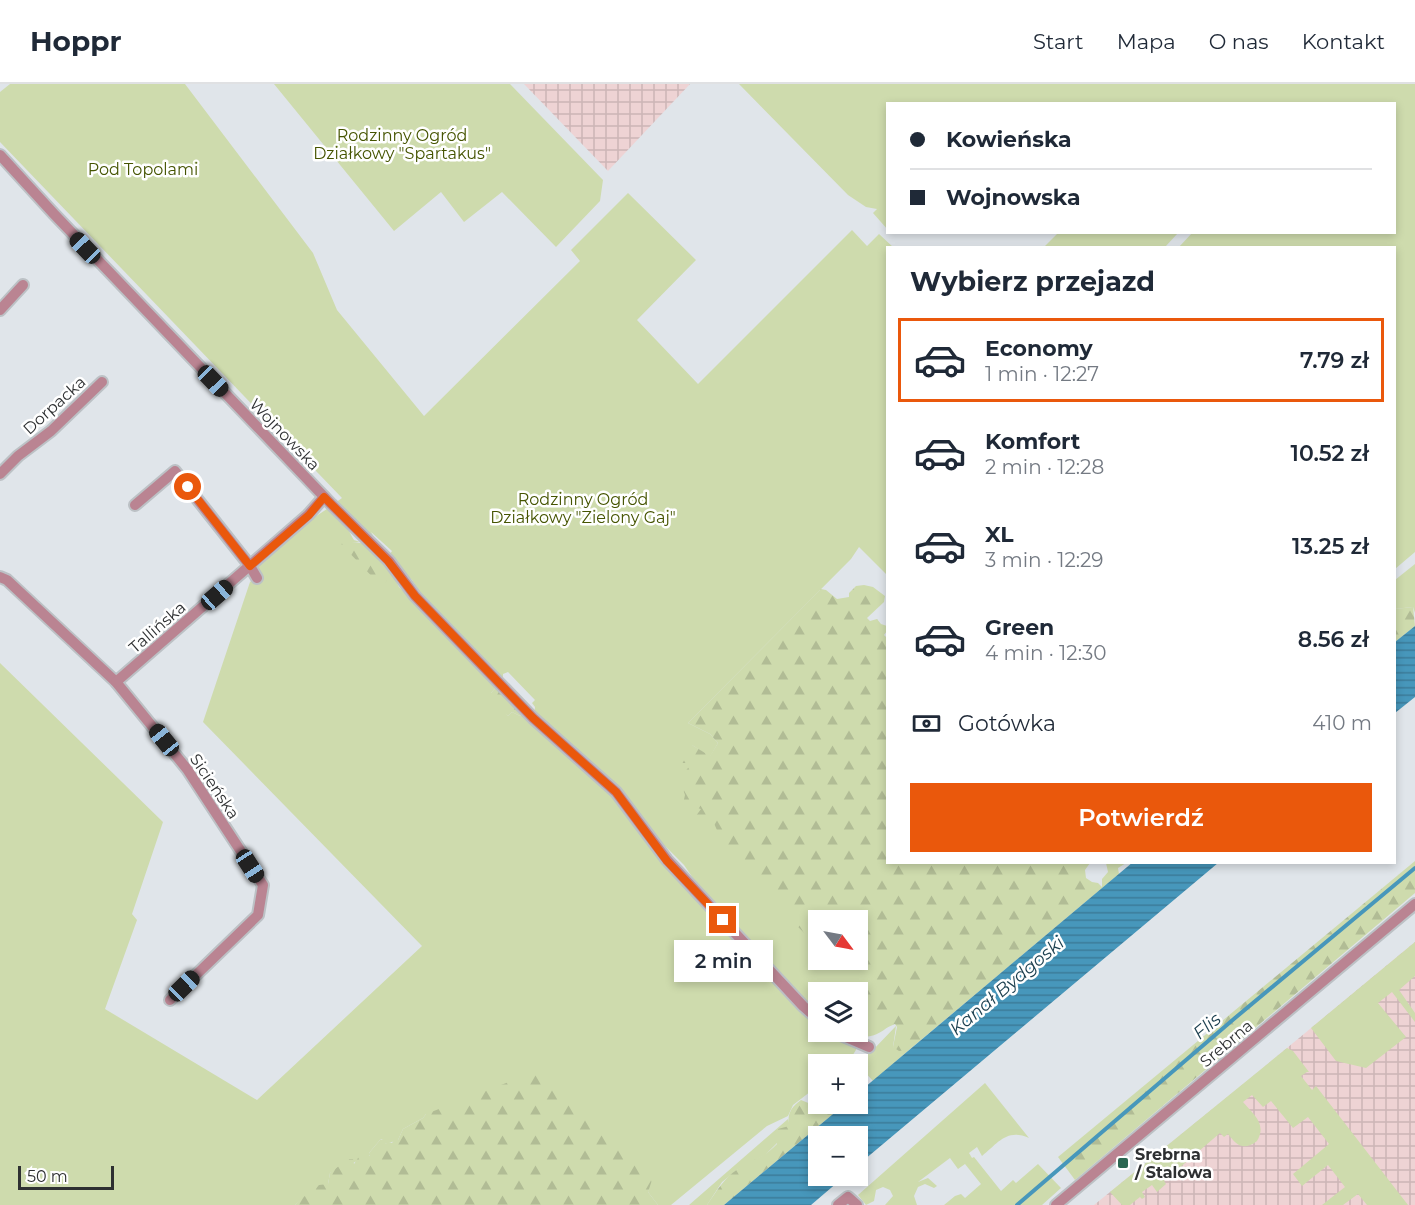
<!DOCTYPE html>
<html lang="pl">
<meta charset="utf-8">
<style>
:root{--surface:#fff;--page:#f2f2f3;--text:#1f2937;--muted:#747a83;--line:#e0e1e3;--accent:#ea580c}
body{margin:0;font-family:Montserrat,sans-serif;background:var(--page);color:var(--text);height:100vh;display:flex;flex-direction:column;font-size:22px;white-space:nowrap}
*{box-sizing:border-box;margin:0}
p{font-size:20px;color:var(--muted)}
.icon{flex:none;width:33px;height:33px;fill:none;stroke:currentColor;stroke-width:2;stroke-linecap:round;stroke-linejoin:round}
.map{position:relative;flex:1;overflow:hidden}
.panel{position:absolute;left:886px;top:162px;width:510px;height:618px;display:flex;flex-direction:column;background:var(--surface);border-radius:0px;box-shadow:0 3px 9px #0003}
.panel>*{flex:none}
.guide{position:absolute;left:886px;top:18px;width:510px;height:132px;border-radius:0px;box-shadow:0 3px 9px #0003;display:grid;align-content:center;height:132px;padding:0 24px;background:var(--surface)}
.needle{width:39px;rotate:122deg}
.tools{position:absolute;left:808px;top:826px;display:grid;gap:12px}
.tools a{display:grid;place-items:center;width:60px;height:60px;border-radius:0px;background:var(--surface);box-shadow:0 3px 9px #0003;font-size:30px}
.scale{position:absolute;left:18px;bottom:15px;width:96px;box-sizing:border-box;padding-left:6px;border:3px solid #2e3032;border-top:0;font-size:16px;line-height:21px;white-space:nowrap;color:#2e3032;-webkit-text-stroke:4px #fff;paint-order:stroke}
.end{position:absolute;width:27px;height:27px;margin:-14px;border:8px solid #ea580c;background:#fff;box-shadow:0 0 0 3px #fff}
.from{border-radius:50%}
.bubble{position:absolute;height:42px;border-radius:0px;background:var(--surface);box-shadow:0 3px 9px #0003;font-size:20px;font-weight:600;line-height:42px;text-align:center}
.car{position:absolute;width:18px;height:36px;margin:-18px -9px;border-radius:8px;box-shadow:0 0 4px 2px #0007;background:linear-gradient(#222 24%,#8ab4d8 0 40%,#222 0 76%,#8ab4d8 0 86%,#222 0)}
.guide b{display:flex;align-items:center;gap:21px;height:57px;font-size:22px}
.guide b+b{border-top:2px solid var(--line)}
.guide i{width:15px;height:15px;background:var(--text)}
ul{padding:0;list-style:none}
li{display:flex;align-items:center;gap:18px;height:84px;margin:0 12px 9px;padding:0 12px;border:3px solid transparent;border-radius:0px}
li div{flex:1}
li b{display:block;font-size:22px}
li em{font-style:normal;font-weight:600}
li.selected{border-color:var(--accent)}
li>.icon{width:54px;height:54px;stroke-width:1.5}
h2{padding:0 24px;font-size:27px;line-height:72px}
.pay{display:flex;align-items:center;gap:15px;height:66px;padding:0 24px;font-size:22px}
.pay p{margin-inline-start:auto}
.button{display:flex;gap:12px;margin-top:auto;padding:12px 24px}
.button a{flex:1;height:69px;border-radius:0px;background:var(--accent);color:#fff;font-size:24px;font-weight:600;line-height:69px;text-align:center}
header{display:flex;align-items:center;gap:36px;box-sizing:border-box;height:84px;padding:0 30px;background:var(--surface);border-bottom:2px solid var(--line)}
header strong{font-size:28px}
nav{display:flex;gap:33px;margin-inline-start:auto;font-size:21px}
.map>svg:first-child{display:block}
.industrial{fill:url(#industrial-grid)}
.green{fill:#cedbad}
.forest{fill:url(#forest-firs)}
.water{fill:url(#water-rules)}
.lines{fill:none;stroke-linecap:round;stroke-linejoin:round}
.stream{stroke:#4797bb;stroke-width:4}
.minor-casing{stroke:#bcc1c5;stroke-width:14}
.minor{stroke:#ba8492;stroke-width:10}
.route{stroke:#ea580c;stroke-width:8}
.poi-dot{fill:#2a6651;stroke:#fff;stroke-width:2}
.labels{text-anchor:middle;stroke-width:5;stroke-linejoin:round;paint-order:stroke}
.park-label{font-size:16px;fill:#455401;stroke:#fff}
.street-label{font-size:16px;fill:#2e3032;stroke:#fff}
.poi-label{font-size:16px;font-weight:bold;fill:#2e3032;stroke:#fff;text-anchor:start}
.water-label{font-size:18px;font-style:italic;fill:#1a3e4e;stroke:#fff}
</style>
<header>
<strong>Hoppr</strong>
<nav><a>Start</a><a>Mapa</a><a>O nas</a><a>Kontakt</a></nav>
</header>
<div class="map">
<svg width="1415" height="1121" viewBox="0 0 1415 1121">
<defs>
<pattern id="industrial-grid" width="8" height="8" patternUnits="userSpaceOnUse" patternTransform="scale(1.5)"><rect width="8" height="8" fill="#eed3d4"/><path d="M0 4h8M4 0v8" fill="none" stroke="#ccb5b6"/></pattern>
<pattern id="forest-firs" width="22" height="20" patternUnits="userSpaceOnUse" patternTransform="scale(1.5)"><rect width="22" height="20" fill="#cedbad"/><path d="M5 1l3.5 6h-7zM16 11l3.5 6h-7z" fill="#b1bc95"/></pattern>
<pattern id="water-rules" width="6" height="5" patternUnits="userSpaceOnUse" patternTransform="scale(1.5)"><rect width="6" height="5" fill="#4797bb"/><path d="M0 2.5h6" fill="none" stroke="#3c7c99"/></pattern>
</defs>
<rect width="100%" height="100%" fill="#e0e5ea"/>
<!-- industrial -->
<g class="industrial">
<path d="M524,0H690L608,87Z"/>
<path d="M1415,858V1121H1094L1252,993Z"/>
</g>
<!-- green -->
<g class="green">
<path d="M10,0H185L313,169L337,226L424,332L580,177L571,166L628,109L696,176L637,236L698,300L852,146L867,162L879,150L893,163L888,164V492L859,463L851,475L688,639L710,650L718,659L710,673L692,661L819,837V876H855L890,941C874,956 859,955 839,948H858V909H819V933L708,816L684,781L653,750L625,714L624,709L617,705L534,631L535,623L532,619L535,616L508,588L503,590V595L428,520L412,496L396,480L390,470L392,467L371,448L376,457L373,456L355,435L335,419L342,414L0,58V8Z"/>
<path d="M274,0H510L603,96L600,117L556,163L502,108L464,138L441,108L394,147Z"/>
<path d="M739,0H1415V468L1395,485V164L1179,163L1192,149L1395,148V20H888V146L873,129L877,125L866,123L848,111Z"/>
<path d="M1059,148H1178V149L1165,163H1044Z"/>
<path d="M327,425C342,430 347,444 354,456L360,458H350L389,492L392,489L399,503L497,602L491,609L508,632L512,628L520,632L523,627L596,693L819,940V948C830,948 843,955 854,959L857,964C846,984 840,981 819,981V1001L793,1021L788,1032L767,1042L671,1121H658L648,1108L649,1102L426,1030L423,1034L403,1045L398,1056L386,1060L382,1055L380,1056L369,1069L371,1071L330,1089L328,1100L315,1110L301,1116L295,1121H0V579L163,738L132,830L137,836L105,925L257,1016L422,862L203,638L250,498L260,490L258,481L307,438Z"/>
<path d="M1415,480V529L1413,523L1395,525V496Z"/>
<path d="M1415,858V892L1399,906L1415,929V938L1392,908L1378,919L1406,953L1366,984L1336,977L1311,944Z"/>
<path d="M896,942L893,963L909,966L873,997L861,984L858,986V981H854L872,967Z"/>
<path d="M1287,964L1293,967L1309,988H1307L1301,992L1312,1006L1316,1002L1408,1121H1367L1358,1110L1343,1121H1322L1345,1103L1328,1081L1302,1102L1293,1090L1329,1060L1308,1033L1293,1044L1271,1017L1263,1023L1252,1011L1243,1018C1254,1031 1267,1040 1257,1057C1244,1067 1237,1062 1228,1050L1224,1053L1220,1049L1164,1097L1166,1100L1157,1108L1152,1101L1142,1108L1145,1113L1142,1115L1140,1113L1130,1121H1122L1110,1108Z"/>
<path d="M985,999L1029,1054C1007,1044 998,1059 982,1072L977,1063L969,1069L972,1074L974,1073L1001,1107L1013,1096L1016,1099L1038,1080L1061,1104L1042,1121H944L955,1112L961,1110L965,1114L981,1100L965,1080L958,1085L950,1074L918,1098L928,1094L937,1102L934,1104L925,1100L918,1103L914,1112L917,1121H885L893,1112L890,1106L883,1103L876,1106L874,1117L866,1121L858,1111Z"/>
<path d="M788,1035L790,1042L777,1059L765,1071L737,1086L722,1098L707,1121H689Z"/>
</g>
<!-- forest -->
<g class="forest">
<path d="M350,458C372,457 380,473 392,489L382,503L341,460Z"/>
<path d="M864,501L873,503L885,512L884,518L867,534L870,537L877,535L881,540L887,542V547L884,551L888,555V778L1090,779L1085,786L1086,794L1092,798L1098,799L1102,803V795L1108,788L1106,779H1126L1118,784L1119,790L909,966L899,967L893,963L897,943L895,940L886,944L882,932L872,928L867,930L858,941V913L863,906L859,901L863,892L852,884L847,886L837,877L827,887L825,883L831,876H858V837H819V863L797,842C798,832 787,816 777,811C774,810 771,811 768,809C764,807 740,782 740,779C740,776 742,773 742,770L735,769L728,773L722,771L723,760L713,737L705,746L697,743L693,736L701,725L683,720L685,711L683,705L670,706L688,684L690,679H678L674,676V670L679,660L692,661L710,672L718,659L710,650L688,639L821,505L826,506L837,515L849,513V509L856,502Z"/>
<path d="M1413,523L1415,542L1395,558V525Z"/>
<path d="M497,602L523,627L520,632L512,628L508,632L484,607L487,604L491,609Z"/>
<path d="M1415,777V809L1075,1096L1058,1073Z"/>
<path d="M542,985L652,1096L648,1108L658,1121H295L308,1109L315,1110V1105L319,1101L328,1100L330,1089L348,1075H353L354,1080L360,1071L370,1072L369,1069L380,1056L384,1055L386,1060L388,1058L392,1059L394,1056H398L403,1045L423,1034L426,1030Z"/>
<path d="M819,1006V1020H845L724,1121H707C716,1108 724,1094 738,1085C753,1075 764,1074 777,1060L775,1053L778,1045L789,1042C787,1030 791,1023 801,1016L818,1023Z"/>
</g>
<!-- water -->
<g class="water">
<path d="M1415,542V613L1395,629V558Z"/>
<path d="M1133,778L1218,779L858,1081V1053H819V1092H845L811,1121H724L845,1020H858V1009Z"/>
</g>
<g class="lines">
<!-- stream -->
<path class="stream" d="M1017,1121L1235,934L1415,784"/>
<defs>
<g id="minor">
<path d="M0,71L54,130L331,420L389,477L415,512L533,634L616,708L667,776L803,922L819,936"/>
<path d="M0,226L23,201"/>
<path d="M0,390L18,372L51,347L102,298"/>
<path d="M135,421L175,387L250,482L257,494"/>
<path d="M0,493L7,496L116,598L187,685L263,801L258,831L170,916"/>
<path d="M116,598L308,431L324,413"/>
<path d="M834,948L869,963"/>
<path d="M838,1121L848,1113L857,1121"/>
<path d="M1056,1121L1415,820"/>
</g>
</defs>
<!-- minor casing -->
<use href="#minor" class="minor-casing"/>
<!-- minor -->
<use href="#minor" class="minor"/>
</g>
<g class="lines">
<!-- route -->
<path class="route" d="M188,403L250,482L309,431L324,413L388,477L415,512L533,634L616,708L667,777L723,836"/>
</g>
<!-- markers -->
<rect class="poi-dot" x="1117" y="1073" width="12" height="12" rx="3"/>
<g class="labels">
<!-- park labels -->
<g class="park-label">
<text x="402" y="57">Rodzinny Ogród<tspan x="402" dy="18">Działkowy "Spartakus"</tspan></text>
<text x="143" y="91">Pod Topolami</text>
<text x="583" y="421">Rodzinny Ogród<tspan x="583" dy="18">Działkowy "Zielony Gaj"</tspan></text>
</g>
<!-- street labels -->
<g class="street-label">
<text transform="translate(54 321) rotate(-42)" y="6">Dorpacka</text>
<text transform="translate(285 350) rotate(46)" y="6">Wojnowska</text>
<text transform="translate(157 543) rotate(-41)" y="6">Tallińska</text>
<text transform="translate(215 702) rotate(56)" y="6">Sicieńska</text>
<text transform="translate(1226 959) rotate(-40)" y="6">Srebrna</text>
</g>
<!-- poi labels -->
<g class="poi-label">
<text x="1135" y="1076">Srebrna<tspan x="1135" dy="18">/ Stalowa</tspan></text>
</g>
<!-- water labels -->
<g class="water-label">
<text transform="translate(1007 902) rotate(-40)" y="6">Kanał Bydgoski</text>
<text transform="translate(1207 942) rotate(-40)" y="6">Flis</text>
</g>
</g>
</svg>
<div class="tools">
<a><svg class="needle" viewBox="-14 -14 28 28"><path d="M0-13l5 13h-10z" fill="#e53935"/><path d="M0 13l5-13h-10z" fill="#747a83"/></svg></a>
<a><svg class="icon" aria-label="layers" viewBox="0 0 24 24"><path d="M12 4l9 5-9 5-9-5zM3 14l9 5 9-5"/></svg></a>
<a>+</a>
<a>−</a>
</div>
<div class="scale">50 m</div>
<i class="end from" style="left:188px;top:403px"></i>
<i class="end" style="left:723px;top:836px"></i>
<div class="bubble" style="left:674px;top:856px;width:99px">2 min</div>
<i class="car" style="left:85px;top:164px;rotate:316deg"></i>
<i class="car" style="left:213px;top:297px;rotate:136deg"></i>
<i class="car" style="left:217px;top:511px;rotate:49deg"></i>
<i class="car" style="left:164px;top:656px;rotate:321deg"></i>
<i class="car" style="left:250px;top:782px;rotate:147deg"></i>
<i class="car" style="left:184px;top:902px;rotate:46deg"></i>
<div class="guide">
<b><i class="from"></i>Kowieńska</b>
<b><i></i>Wojnowska</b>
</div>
<section class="panel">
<h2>Wybierz przejazd</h2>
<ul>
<li class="selected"><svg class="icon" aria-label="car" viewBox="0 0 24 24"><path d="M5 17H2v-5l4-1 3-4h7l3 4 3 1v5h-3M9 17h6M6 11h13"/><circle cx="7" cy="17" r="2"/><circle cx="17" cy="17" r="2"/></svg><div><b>Economy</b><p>1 min · 12:27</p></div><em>7.79 zł</em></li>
<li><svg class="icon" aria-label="car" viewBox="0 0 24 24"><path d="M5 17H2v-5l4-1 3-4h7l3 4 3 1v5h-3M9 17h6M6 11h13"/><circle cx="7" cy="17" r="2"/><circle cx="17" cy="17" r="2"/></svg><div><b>Komfort</b><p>2 min · 12:28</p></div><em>10.52 zł</em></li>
<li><svg class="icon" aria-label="car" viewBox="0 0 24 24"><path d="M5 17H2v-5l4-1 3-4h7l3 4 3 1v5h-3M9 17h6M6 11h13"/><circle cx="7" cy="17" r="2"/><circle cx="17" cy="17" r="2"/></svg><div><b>XL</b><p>3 min · 12:29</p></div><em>13.25 zł</em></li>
<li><svg class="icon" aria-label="car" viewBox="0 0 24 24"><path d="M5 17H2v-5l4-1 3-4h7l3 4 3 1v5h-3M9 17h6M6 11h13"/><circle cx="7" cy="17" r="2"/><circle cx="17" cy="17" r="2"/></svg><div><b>Green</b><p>4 min · 12:30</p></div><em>8.56 zł</em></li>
</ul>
<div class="pay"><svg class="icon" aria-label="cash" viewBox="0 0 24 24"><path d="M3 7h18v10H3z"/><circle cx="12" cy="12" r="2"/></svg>Gotówka<p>410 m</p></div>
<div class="button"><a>Potwierdź</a></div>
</section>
</div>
